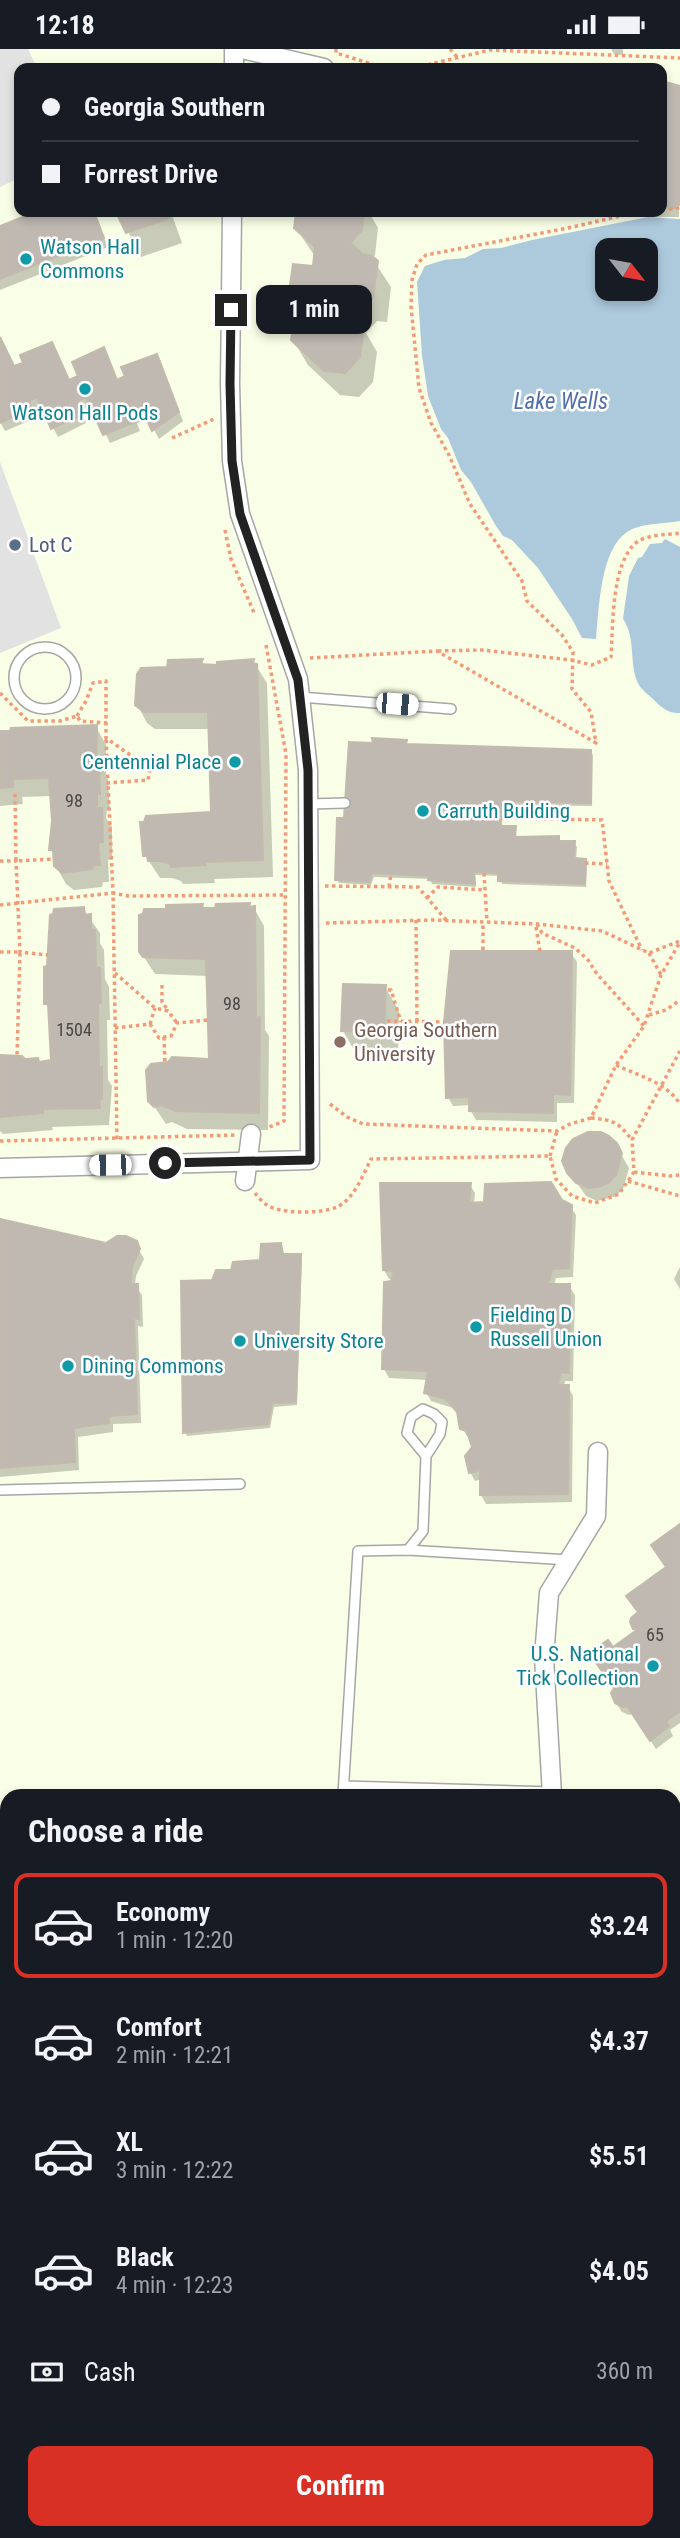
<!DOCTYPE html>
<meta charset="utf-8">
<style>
:root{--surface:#171b24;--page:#20242c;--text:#f1f3f6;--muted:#9ea1a6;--line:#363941;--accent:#d93025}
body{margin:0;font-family:"Roboto Condensed",sans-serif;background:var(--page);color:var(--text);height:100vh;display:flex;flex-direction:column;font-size:26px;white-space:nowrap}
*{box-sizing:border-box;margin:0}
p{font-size:23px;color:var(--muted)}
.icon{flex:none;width:38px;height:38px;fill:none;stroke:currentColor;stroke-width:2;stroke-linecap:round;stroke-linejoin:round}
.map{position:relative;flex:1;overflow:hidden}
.drawer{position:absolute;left:0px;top:1740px;width:681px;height:751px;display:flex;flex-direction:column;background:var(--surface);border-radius:21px 21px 0 0;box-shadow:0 4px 10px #0003}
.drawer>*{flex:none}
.hud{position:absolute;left:14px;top:14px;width:653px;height:154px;border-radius:14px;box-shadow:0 4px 10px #0003;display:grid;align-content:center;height:154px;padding:0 28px;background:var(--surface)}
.needle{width:46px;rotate:121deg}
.buttons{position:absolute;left:595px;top:189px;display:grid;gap:14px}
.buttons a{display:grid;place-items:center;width:63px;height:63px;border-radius:14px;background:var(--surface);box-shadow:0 4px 10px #0003;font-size:35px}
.end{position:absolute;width:32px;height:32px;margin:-16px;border:9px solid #222;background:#fff;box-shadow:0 0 0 4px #fff}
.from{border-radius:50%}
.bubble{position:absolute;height:49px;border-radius:14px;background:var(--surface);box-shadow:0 4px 10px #0003;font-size:23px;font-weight:700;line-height:49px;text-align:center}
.car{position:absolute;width:21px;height:42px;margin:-21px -10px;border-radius:9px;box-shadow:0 0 5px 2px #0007;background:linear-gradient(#fff 24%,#345 0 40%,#fff 0 76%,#345 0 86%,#fff 0)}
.hud b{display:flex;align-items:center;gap:24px;height:66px;font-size:26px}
.hud b+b{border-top:2px solid var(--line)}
.hud i{width:18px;height:18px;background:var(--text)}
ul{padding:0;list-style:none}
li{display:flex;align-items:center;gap:21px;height:105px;margin:0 14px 10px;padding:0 14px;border:4px solid transparent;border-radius:14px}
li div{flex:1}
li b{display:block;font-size:26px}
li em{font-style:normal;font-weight:700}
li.selected{border-color:var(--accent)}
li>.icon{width:63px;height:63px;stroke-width:1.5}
h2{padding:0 28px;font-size:32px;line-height:84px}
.pay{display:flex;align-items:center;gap:18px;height:77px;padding:0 28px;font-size:26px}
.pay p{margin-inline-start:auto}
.primary-button{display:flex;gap:14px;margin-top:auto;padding:14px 28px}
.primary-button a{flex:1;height:80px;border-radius:14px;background:var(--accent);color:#fff;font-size:28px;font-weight:700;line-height:80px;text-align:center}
.status{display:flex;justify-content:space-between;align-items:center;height:49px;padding:0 35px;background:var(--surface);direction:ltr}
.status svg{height:19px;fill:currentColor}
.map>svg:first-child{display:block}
.education{fill:#f9fee6;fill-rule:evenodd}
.parking{fill:#e2e2e2}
.water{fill:#adc9dc;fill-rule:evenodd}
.shadow{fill:#0003}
.building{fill:#bfb9b2;stroke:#c2baac;stroke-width:2}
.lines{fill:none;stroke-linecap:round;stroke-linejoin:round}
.lane-casing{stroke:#a6a6a6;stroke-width:12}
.street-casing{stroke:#a6a6a6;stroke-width:21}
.primary-casing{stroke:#978109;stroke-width:32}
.path{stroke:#f29b79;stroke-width:3.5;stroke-dasharray:3.5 3.5;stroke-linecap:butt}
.lane{stroke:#fff;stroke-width:9}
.street{stroke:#fff;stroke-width:18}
.primary{stroke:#f7e3a8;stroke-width:28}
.route{stroke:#222;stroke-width:9}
.culture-dot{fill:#0f9aa8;stroke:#fff;stroke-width:2.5}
.service-dot{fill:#5c6f8a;stroke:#fff;stroke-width:2.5}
.education-dot{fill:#8d6e63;stroke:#fff;stroke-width:2.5}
.labels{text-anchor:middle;stroke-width:5;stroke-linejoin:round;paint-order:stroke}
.number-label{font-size:18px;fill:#494846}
.culture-label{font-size:21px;fill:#0d838f;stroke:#fff;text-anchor:start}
.service-label{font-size:21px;fill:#4e5e75;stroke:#fff;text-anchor:start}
.education-label{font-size:21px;fill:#785e54;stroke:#fff;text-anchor:start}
.water-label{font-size:23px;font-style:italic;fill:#5270ad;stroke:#fff}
</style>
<div class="status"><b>12:18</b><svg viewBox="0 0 49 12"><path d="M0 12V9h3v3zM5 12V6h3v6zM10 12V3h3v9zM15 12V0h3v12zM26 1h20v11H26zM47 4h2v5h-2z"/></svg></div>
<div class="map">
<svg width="680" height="2489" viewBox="0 0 680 2489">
<rect width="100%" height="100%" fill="#f1f0e9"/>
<!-- education -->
<path class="education" d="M0,0H680V2189H674V1746H7V2185H0ZM19,19H662V163H19ZM607,201H646V240H607Z"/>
<!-- parking -->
<g class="parking">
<path d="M0,0H28L37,19H19V129L0,138Z"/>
<path d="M0,413L61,579L0,604Z"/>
</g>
<!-- water -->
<g class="water">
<path d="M648,168L680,170V472C664,475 640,474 627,483C600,501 599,560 596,590L582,589L572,570L538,519L512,491L503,487L496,477L471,433L461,421L448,389L441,380L428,347L422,306L417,233L425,217L444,211L465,209L483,200L501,199L532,191ZM607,201H646V240H607Z"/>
<path d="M665,490L680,498V664C670,665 662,659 655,652C650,647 643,642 639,636C628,616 637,590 623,570L629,527L638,509L642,508L650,495L662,494Z"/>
</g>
<!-- shadow -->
<g class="shadow">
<path d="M611,0H623V6L614,5Z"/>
<path d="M662,34L680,39L679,168H653L648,163H662Z"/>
<path d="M40,163H93L108,198L0,241V179Z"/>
<path d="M118,163H171L182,194L141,208Z"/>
<path d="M298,163H369L378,179L375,206L372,209L391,238L387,273L377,272L366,284L377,303L373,333L359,348L340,346L308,316L293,291L309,261H306L292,236L314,219L316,209L296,179Z"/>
<path d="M0,291L14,319L69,333H117L156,308L183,372L159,390L148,370L137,374L140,382L110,394L92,356L81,361L86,374L58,388L42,357L33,361L36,369L5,382L0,373Z"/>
<path d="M202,612L204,617H218L253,612L267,634L273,828L214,830L215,834L183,835L181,832L172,829H160L145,806L212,765L210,680H155L147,674L137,655L168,619Z"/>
<path d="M96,678L106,696V726L108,731L110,762L107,761L106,769L112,778V810L108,811L109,833H103L102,838L74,841L66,835L56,817L55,808L51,801L52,747L22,748L23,755L0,757V684Z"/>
<path d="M405,693L408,697L590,702L593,706L592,757L503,756L502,778L515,779L517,790L558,789L561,794H574L577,798L576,811L585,812L587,816L586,838L502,835L500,827L475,826L476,838L432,835L430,830L374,828L371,836L339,834L337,830L346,771Z"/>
<path d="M249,856L251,859H254L264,877L265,981L269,987L268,1081L187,1080L172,1073L166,1075L150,1051L211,1012L208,927L155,925L140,902L202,857L204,861Z"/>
<path d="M83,860L100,884V894L104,901L105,930L109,938L110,971H107L108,1031L112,1037L109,1076L52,1078L53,1081L3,1085L0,1082V1008L39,1014L52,1013L50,962L46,954Z"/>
<path d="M571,904L577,913L574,1054H557V1073L476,1071L471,1062V1056L453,1057L448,1048Z"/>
<path d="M385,938L399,962L398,1007L357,1006L343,982Z"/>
<path d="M615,1095L629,1119L623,1140L616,1147L597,1152L586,1147L569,1123Z"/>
<path d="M470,1136L475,1144L474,1155L561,1152L570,1157L576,1166L573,1228L556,1229L554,1237H569L575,1246L573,1332H565L564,1338H568L573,1347L572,1453L486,1455L481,1446L482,1430L475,1432L470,1423L474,1399L471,1390L468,1388L462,1379L459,1366L453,1359L431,1352L426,1343L428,1331L389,1329L384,1320L394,1230H389L384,1221Z"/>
<path d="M0,1171L106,1196L135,1194L144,1210L136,1227L135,1237L142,1246L143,1278L138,1277L141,1374L113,1375V1383L78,1388L79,1421L0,1428Z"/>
<path d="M280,1196L284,1207H300L302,1210L297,1356L274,1358L270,1379L187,1387L185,1383L214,1233L262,1213Z"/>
<path d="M680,1218V1240L674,1230Z"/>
<path d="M680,1477V1674L670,1681L673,1687L656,1700L633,1665L629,1666L622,1663L616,1654L613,1601L637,1583L631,1573L667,1519Z"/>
<path d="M629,2483H668L669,2485L666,2489H638Z"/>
</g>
<!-- building -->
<g class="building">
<path d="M662,32L680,37V156L677,155L675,159H662Z"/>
<path d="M35,163H94L104,189L0,230V177Z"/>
<path d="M116,163H167L169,169L126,184Z"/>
<path d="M296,163H364L362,181L350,194L362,205L372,207L378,212L373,249L362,248L349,263L364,276L360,308L345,324L324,322L291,291L293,276L313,254L315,239L290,236L293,215L313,217L315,198L294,179Z"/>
<path d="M0,288L14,317L23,314L20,306L52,293L69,331L78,327L72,313L104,298L117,331L125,327L121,318L157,305L179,363L152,382L142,361L133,364L136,373L103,386L86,348L77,352L83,365L51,380L37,348L29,352L32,360L0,374Z"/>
<path d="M203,610L201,615L217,616V613L254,610L253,614L257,615L263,811L205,813V816L171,818V815L161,812H148L147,807H143L140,773H144L146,767L211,763L208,663H144L135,656L137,625L141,619L167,618L168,611Z"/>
<path d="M97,676L96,711H99L100,745L97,744V759H102L103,793L98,794L100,816H93L92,820L62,824L54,817L53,801H49L52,772L49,729L13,730V738L0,739V682H10L11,679Z"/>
<path d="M372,689L407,691L406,695L591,701V754L502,752L500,777H516L515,788L559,787V792H575L574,809L586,810L585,835L498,832V824L474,823L475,835L428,831L429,827L372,824L369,833L335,831L337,769H344L349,693L373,694Z"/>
<path d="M250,854L249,858L255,857L256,969L260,968L259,1064L176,1062L161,1056L154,1058L148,1052L146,1021L151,1015L168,1013L172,1008L209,1010L206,910L143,908L139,903V866L143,865L144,860H166V856L203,855L202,859H215L216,855Z"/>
<path d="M84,858L85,866L91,865V880L95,881L96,918L100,919L101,954H98L99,1018H102V1050L99,1051L100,1059L43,1060V1064L0,1068V1006L22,1007L25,1010L38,1009L39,1013L51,1011L48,955H44V918L47,917L50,866L53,865L54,860Z"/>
<path d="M451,902H572L570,1046L553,1045V1064L469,1062V1048L446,1049L444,973Z"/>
<path d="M343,935L386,936L384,983L341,982Z"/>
<path d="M588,1083H601L609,1087L617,1094L622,1104L616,1126L608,1134L598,1138L589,1139L576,1134L567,1124L562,1112L566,1099L573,1090Z"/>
<path d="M551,1133L562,1151L572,1156L569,1219L552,1220L548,1235H570L569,1324L561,1323L558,1336H569L568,1445L480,1446V1421L469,1424L465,1407L472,1398L468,1386L466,1382L460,1380L457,1363L446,1350L424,1344L428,1322L382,1320L384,1233L391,1232L394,1222L383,1221L380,1134H471L469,1154L484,1153L485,1135Z"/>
<path d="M0,1170L106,1194L117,1187H126L137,1192L140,1200L132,1217L131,1235H138L139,1270L134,1269L137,1365L109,1367V1374L74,1379L75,1413L0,1419Z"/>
<path d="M281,1194L283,1205H301L296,1353L272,1354L268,1375L183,1384L181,1232L212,1231L216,1221H231L233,1213L260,1211L261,1195Z"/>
<path d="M680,1475V1662L666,1672L669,1677L650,1692L627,1657L623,1658L615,1654L611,1644L614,1639L589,1604L608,1591L613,1598L638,1580H633L630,1573L631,1569L638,1563L626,1547L666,1518L651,1496Z"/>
<path d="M202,2483H247L250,2486L246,2489H207Z"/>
</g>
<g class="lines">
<defs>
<g id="lane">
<circle cx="45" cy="629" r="31"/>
<path d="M300,648L451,660"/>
<path d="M308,755L345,754"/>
<path d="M0,1441L240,1435"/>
<path d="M408,1501L423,1482L426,1407L440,1385L442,1373L434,1365L423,1360L411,1368L407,1384L426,1407"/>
<path d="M344,1737L553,1743"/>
<path d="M343,1746L358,1502L408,1501L569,1511"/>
<path d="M0,2372L7,2376"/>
<path d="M41,2489L45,2483"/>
</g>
<g id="street">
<path d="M242,0L324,19"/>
<path d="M234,19V0"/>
<path d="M0,1119L310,1111L308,721L298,630L240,465L232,412L230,335L232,163"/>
<path d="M245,1132L251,1085"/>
<path d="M552,1746L544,1608L549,1544L596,1467L598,1403"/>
<path d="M674,1835L680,1837"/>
<path d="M0,1881H7"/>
<path d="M674,2282L680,2274"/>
<path d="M563,2483L572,2489"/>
<path d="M111,2489L116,2483"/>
<path d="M509,2489L513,2483"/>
</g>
<g id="primary">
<path d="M0,2217H7"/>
<path d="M674,2217H680"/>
</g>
</defs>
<!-- lane casing -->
<use href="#lane" class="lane-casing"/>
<!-- street casing -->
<use href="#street" class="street-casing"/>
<!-- primary casing -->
<use href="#primary" class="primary-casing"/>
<!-- path -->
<g class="path">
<path d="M336,0V4L385,19"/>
<path d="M450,0L457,8"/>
<path d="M414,19L490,1L680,9"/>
<path d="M662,161L680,159"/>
<path d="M172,389L214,370"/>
<path d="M225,481L231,510L255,566"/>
<path d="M266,596L286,705L284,1072L267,1079"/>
<path d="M438,602L482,601L571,611L592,616L611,608C613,578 611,513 637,493C649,485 667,486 680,484"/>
<path d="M310,609L437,602L596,694L591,663L572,640L573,603L562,586L527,552L522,532L470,455L449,406L431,374L419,339L411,257L412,231L417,215L426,206L568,179L638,163"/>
<path d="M0,644L28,672H60L77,667L80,672L107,674"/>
<path d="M77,667L86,652L93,634L106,632V689L150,720L148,731L108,734L106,689"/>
<path d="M15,745L16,812L54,810"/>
<path d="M501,769L602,771L609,832L642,901"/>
<path d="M0,812H16L20,903L48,906"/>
<path d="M585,814L607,815"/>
<path d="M484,824L487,873"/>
<path d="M325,837L418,838L446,871"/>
<path d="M389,838L391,825"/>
<path d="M427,849L438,838L485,841"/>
<path d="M0,856L113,844L108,734"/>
<path d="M416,871L417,973"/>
<path d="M326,874L432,871L537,875L602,882L649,904L680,892"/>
<path d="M537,875L542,884L575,899L588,911L597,925L644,977"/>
<path d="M536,878L540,903"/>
<path d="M483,901V873"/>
<path d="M0,903H20L17,1007"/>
<path d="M649,904L661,926"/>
<path d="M115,924L155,959L168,962L177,974"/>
<path d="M162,936V953L167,960"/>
<path d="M388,941H391L401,973"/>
<path d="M649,966L666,961L680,951"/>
<path d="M387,972L444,973"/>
<path d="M150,975L155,959"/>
<path d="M115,979L150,975L159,989L171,987L177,974L208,971"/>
<path d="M164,988L165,1014"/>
<path d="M616,1016C639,1027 666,1033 680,1055"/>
<path d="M330,1055L347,1068L363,1075L557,1082L570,1075L591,1069L616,1016L644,977L661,926L680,893"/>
<path d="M591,1069C614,1071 618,1073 632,1091"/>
<path d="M117,1090L113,844L128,847L284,846"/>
<path d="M0,1092L236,1086"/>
<path d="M550,1107L557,1082"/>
<path d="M634,1123L670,1127L680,1126"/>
<path d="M628,1132L680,1147"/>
<path d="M255,1144C258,1148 262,1153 267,1156C280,1165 322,1165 337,1158C354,1150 363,1126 371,1110L550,1107L556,1130L572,1147L595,1154L619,1145L634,1123L632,1091L680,1002"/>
</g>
<!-- lane -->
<use href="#lane" class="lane"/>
<!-- street -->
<use href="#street" class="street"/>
<!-- primary -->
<use href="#primary" class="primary"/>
</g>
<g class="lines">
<!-- route -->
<path class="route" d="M165,1114L310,1111L308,721L298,631L240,465L232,412L230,335L231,261"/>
</g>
<!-- markers -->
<g class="culture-dot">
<circle cx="26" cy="210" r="7"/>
<circle cx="85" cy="340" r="7"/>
<circle cx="235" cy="713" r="7"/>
<circle cx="423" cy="762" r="7"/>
<circle cx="476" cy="1278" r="7"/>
<circle cx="240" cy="1292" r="7"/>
<circle cx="68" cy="1317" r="7"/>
<circle cx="653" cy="1617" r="7"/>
</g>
<circle class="service-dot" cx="15" cy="496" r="7"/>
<circle class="education-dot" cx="340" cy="993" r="7"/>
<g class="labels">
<!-- number labels -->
<g class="number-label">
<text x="74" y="758">98</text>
<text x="232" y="961">98</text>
<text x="74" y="987">1504</text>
<text x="655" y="1592">65</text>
</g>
<!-- culture labels -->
<g class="culture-label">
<text x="40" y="205">Watson Hall<tspan x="40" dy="24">Commons</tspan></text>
<text x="85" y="371" text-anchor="middle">Watson Hall Pods</text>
<text x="221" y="720" text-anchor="end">Centennial Place</text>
<text x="437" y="769">Carruth Building</text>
<text x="490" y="1273">Fielding D<tspan x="490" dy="24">Russell Union</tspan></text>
<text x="254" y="1299">University Store</text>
<text x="82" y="1324">Dining Commons</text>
<text x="639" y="1612" text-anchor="end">U.S. National<tspan x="639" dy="24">Tick Collection</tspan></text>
</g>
<!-- service labels -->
<g class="service-label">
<text x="29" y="503">Lot C</text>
</g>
<!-- education labels -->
<g class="education-label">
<text x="354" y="988">Georgia Southern<tspan x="354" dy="24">University</tspan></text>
</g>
<!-- water labels -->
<g class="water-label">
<text x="561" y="360">Lake Wells</text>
</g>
</g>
</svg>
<div class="buttons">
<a><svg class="needle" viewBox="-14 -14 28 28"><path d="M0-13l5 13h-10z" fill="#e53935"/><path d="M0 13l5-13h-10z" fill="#9ea1a6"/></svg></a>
</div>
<i class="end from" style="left:165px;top:1114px"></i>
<i class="end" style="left:231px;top:261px"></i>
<div class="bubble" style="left:256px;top:236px;width:116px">1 min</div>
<i class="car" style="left:397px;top:655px;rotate:95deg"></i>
<i class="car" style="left:110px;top:1116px;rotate:269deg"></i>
<div class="hud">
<b><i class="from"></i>Georgia Southern</b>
<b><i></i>Forrest Drive</b>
</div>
<section class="drawer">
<h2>Choose a ride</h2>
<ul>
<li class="selected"><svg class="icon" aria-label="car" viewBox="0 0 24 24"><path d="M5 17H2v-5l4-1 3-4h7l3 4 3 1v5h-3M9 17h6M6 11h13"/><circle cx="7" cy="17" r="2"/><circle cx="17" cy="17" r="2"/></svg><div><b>Economy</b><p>1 min · 12:20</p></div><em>$3.24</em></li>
<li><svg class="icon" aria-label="car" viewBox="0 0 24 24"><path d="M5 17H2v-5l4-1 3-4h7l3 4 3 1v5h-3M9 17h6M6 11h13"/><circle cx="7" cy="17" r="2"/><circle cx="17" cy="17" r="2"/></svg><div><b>Comfort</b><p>2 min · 12:21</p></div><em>$4.37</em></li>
<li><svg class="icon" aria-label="car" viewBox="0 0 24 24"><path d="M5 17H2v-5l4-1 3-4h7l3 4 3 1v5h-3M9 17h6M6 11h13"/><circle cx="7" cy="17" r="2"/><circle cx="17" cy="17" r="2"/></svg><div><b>XL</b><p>3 min · 12:22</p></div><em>$5.51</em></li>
<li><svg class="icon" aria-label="car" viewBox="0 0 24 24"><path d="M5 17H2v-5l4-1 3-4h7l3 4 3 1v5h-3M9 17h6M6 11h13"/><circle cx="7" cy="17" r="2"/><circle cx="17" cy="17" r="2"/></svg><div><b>Black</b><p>4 min · 12:23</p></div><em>$4.05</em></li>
</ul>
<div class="pay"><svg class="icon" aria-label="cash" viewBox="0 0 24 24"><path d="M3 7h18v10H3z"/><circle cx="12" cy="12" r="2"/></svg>Cash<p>360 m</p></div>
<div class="primary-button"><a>Confirm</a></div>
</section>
</div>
